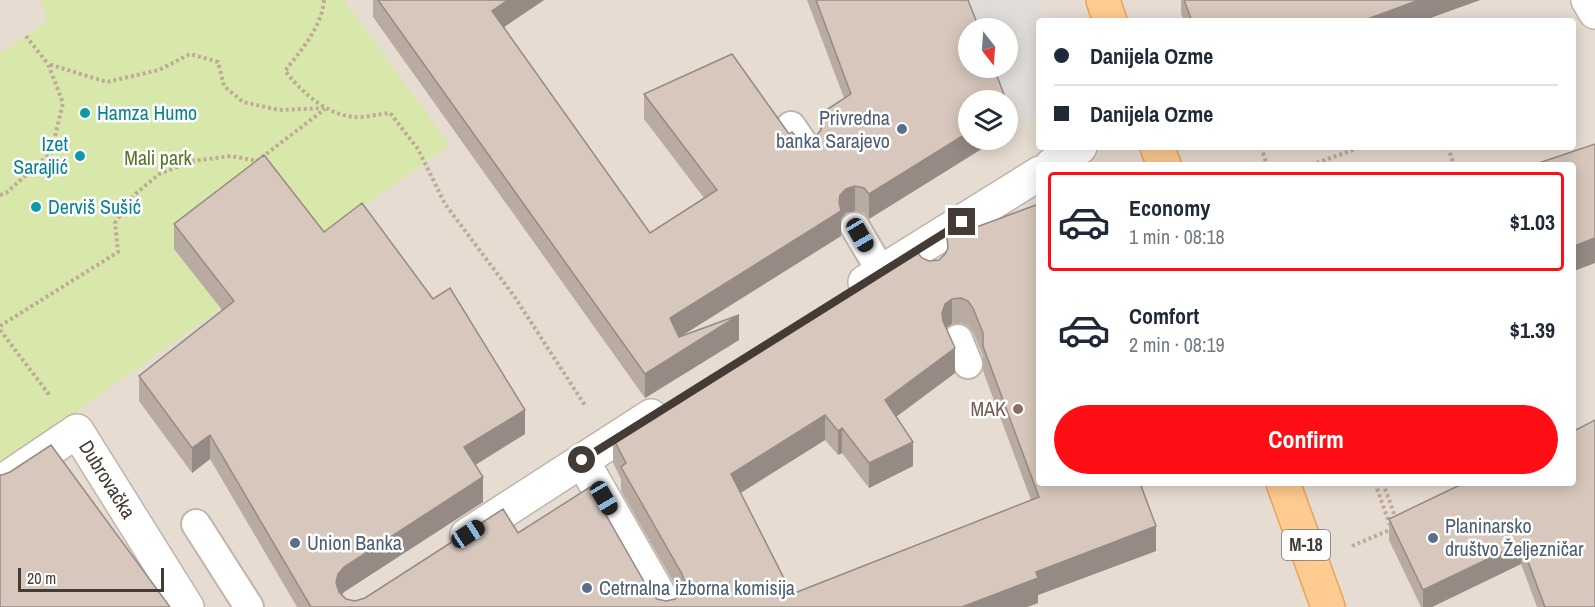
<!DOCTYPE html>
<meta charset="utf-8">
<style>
:root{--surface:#fff;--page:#f6f6f7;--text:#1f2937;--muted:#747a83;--line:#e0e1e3;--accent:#ff0e16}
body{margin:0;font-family:"Archivo Narrow",sans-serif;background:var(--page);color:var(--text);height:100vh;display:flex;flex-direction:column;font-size:22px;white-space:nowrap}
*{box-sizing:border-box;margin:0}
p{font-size:20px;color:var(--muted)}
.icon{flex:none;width:33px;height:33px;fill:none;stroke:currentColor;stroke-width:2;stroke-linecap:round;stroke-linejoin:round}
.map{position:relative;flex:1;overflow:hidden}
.details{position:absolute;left:1036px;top:162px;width:540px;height:324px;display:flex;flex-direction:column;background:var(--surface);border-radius:6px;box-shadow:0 3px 15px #0003}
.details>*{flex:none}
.banner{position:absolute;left:1036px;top:18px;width:540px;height:132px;border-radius:6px;box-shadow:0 3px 15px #0003;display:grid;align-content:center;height:132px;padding:0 18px;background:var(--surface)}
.needle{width:39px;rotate:163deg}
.buttons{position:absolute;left:958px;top:18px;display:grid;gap:12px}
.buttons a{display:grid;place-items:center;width:60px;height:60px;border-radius:50%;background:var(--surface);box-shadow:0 3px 15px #0003;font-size:30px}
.scale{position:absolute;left:18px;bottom:15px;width:146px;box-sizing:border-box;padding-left:6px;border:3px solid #443b34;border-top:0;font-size:16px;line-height:21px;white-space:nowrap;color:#443b34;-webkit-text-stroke:4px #fff;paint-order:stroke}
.end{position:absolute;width:27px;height:27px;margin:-14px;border:8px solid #443b34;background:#fff;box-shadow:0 0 0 3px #fff}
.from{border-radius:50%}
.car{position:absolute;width:18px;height:36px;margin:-18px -9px;border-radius:8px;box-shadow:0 0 4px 2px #0007;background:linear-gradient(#222 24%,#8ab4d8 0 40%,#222 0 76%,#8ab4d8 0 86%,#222 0)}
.banner b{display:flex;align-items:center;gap:21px;height:57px;font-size:22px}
.banner b+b{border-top:2px solid var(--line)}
.banner i{width:15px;height:15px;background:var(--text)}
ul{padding:10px 0 0;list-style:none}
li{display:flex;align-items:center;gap:18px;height:99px;margin:0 12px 9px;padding:0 6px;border:3px solid transparent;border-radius:6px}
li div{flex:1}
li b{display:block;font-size:22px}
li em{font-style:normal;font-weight:800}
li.selected{border-color:var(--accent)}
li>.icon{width:54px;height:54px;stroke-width:1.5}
.cta{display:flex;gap:12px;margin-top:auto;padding:12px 18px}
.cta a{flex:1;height:69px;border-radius:36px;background:var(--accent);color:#fff;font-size:24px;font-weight:800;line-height:69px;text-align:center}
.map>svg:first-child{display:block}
.residential{fill:#e6dcd1;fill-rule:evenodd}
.green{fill:#d8e8ab}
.parking{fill:#e0dcd9}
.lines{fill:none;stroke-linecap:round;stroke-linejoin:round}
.lane-casing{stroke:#c1b4a9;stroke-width:32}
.street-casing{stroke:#c1b4a9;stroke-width:36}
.primary-casing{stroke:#e6a45e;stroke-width:36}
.path{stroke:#c0aa97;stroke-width:4;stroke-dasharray:3 3;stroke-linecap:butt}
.lane{stroke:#fff;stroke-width:28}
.street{stroke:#fff;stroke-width:33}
.primary{stroke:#ffcb90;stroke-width:33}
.wall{fill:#b9aba2;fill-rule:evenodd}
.shaded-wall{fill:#968b84}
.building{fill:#d7c7bc;stroke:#968b84;stroke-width:1.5;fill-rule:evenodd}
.route{stroke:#443b34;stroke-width:8}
.culture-dot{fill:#0f9aa8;stroke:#fff;stroke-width:2}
.service-dot{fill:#5c6f8a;stroke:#fff;stroke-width:2}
.education-dot{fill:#8d6e63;stroke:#fff;stroke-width:2}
.labels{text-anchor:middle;stroke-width:5;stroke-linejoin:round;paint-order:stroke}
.shield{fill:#fff;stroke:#7c7671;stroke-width:1.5}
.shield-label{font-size:18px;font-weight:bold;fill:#443b34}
.culture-label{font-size:20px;fill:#0d838f;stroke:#fff;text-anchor:start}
.service-label{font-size:20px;fill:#4e5e75;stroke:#fff;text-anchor:start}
.park-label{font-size:20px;fill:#547726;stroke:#fff}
.education-label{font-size:20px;fill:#785e54;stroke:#fff;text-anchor:end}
.street-label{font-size:20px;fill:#443b34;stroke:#fff}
</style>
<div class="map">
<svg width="1595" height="607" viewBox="0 0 1595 607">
<rect width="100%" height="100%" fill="#f2ebe4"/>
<!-- residential -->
<path class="residential" d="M0,0H1595V607H0ZM1040,21H1574V147H1040ZM969,28H1008V68H969ZM969,100H1008V140H969ZM1040,165H1574V483H1040Z"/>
<!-- green -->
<path class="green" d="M42,0H344L450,145L0,466V54L47,21L41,3Z"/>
<!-- parking -->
<path class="parking" d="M959,0H1034L1042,21H1040L1039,114L1009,131L1008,100H997L985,68H1008V28H970Z"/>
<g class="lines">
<defs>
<g id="lane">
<path d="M791,126L806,148"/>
<path d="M855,227L881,271"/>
<path d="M958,339L968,364"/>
<path d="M196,524L249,607"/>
</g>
<g id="street">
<path d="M1588,0L1595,12"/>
<path d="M1052,165L1080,147"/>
<path d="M865,282L1040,173"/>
<path d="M582,460L666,607"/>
<path id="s1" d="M0,483L77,431L187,607"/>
<path d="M467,535L651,416"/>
</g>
<g id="primary">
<path d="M1103,0L1110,21"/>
<path d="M1157,147L1164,165"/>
<path d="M1283,483L1328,607"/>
</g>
</defs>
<!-- lane casing -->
<use href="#lane" class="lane-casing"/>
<!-- street casing -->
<use href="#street" class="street-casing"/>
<!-- primary casing -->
<use href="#primary" class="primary-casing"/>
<!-- path -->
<g class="path">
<path d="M324,0C322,27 301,50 285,71C302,92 324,113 353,117C364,118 379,114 390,113L418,149L445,204L514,296L586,407"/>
<path d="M26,36L48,64"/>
<path d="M1261,147L1267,165"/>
<path d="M1448,147L1454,165"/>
<path d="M1311,165L1361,147"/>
<path d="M0,195L6,193L51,153L63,103L48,64L107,82L159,70L190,54L218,62L224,86L243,102L279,110L324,108"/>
<path d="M0,326L118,252L115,223L133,196L159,174L193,161L231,156L257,161L325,109"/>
<path d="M0,330L51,397"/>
<path d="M1375,483L1390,525"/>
<path d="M1383,483L1396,519"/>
<path d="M1352,546L1392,529"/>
</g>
<!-- lane -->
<use href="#lane" class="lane"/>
<!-- street -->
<use href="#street" class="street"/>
<!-- primary -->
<use href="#primary" class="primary"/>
</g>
<!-- wall -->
<g class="wall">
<path d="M373,0H544L504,27L650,233L704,198L644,119V94L807,140L815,137L820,132V114L844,98L807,0H968L969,140H996L869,219L864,213L855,211L846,213L841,219V236L680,337L739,340L645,398L373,17Z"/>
<path d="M1181,0H1480L1422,21H1184L1181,13Z"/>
<path d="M174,224L324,232L525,434L475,465L483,502L344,592L342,595L346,599L355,601L365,598L518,533L650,592L657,599L666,601L675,599L680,594L621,491V479L613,463V438L922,258L929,261L939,260L945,254L947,250V238L1156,551L1038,595V603L1027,607H297L210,459L192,473L139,401V376L222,310L174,249ZM961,323L968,326L973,332L983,356V371L1031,500L792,594L740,493L825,440L838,455L842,453L869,488L913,466L896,417L955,373L946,328L952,324Z"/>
<path d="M1595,420V607H1537L1521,564L1432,607H1421L1389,540V519Z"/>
</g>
<!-- shaded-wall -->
<g class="shaded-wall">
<path d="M508,0H544L492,35V11Z"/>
<path d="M1419,0H1480L1422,21H1362Z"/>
<path d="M1008,107H1009L1008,132Z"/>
<path d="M969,132V140H996L869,219V194Z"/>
<path d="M855,186V211L846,213L841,219V236L670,343V318L839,202L840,195L846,189Z"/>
<path d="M1595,238V263L1574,271V246Z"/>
<path d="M952,299V324L945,328L942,337V313L945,304Z"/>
<path d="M739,315V340L645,398V374Z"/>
<path d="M955,348V373L885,425V400Z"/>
<path d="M525,410V434L464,472V447Z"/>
<path d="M825,415V440L731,499V474Z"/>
<path d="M842,428V453L838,455V431Z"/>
<path d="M210,435V459L192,473V448Z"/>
<path d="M913,442V466L869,488V463Z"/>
<path d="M483,477V502L344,592L338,599L336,583L338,574L344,567Z"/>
<path d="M1156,526V551L1038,595V603L1027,607H962L1036,572Z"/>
<path d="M1521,543V564L1432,607H1423V590Z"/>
</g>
<!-- building -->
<g class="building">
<path d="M378,0H508L492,11L650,233L717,190L644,94L732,54L789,134L792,132L798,138L807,140L815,137L821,130L822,122L820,114L851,94L816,0H968L979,28H969V68H994L1006,100H969V132L869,194L864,188L855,186L846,189L840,195L839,202L841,211L670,318L679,337L739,315L645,374Z"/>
<path d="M1184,0H1419L1362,21H1192Z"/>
<path d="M1595,144V238L1574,246V165H1533Z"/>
<path d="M264,155L324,232L362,203L433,299L450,288L525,410L464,447L483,477L344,567L338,574L336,583L339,592L346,599L355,601L365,598L503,509L518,533L590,487L650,592L657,599L666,601L675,599L682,592L685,583L682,574L621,467L626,463L613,438L892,263L917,252L922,258L929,261L939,260L945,254L948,248L947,238L1036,205L1040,214V483H1140L1156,526L1036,572L1038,578L962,607H311L210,435L192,448L139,376L234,301L174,224ZM961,298L968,301L973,308L983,333V346L1039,497L792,594L731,474L825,415L838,431L842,428L869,463L913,442L885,400L955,348L943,321L942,313L945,304L952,299Z"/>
<path d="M1595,420V607H1545L1521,543L1423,590L1389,519L1464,483H1574V431Z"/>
<path d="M51,445L170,607H0V475H2L10,472Z"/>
</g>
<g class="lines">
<!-- route -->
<path class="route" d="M582,460L962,222"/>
</g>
<!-- markers -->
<g class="culture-dot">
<circle cx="85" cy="113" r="6"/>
<circle cx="80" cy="156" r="6"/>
<circle cx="36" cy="207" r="6"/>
</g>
<g class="service-dot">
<circle cx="902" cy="129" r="6"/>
<circle cx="1433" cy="538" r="6"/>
<circle cx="295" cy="543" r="6"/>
<circle cx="587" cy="588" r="6"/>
</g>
<circle class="education-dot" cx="1018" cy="409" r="6"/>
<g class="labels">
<!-- shield labels -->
<rect class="shield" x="1282" y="530" width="48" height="30" rx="4.5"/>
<g class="shield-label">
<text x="1306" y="551">M-18</text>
</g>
<!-- culture labels -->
<g class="culture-label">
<text x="97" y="120">Hamza Humo</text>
<text x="68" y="151" text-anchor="end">Izet<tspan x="68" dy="23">Sarajlić</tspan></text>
<text x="48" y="214">Derviš Sušić</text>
</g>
<!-- service labels -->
<g class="service-label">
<text x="890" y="125" text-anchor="end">Privredna<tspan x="890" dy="23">banka Sarajevo</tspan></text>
<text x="1445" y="533">Planinarsko<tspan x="1445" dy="23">društvo Željezničar</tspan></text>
<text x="307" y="550">Union Banka</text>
<text x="599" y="595">Cetrnalna izborna komisija</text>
</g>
<!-- park labels -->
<g class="park-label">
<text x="158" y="165">Mali park</text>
</g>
<!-- education labels -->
<g class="education-label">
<text x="1006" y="416">MAK</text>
</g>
<!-- street labels -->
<g class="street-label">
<text dy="7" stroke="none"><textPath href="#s1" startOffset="150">Dubrovačka</textPath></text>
</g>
</g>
</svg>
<div class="buttons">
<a><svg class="needle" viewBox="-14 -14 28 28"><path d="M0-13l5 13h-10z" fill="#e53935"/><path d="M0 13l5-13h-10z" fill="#747a83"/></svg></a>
<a><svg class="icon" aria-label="layers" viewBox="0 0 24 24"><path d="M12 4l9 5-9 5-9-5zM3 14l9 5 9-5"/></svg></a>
</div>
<div class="scale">20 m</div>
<i class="end from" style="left:582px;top:460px"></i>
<i class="end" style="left:962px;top:222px"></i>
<i class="car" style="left:860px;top:235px;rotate:150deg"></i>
<i class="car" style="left:604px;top:498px;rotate:150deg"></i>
<i class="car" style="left:468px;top:534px;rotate:57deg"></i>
<div class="banner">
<b><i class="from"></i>Danijela Ozme</b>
<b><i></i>Danijela Ozme</b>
</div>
<section class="details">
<ul>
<li class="selected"><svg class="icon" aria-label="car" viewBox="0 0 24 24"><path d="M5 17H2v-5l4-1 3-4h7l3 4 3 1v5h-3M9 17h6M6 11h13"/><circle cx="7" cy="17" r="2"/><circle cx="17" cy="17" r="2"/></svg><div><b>Economy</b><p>1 min · 08:18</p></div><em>$1.03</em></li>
<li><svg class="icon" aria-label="car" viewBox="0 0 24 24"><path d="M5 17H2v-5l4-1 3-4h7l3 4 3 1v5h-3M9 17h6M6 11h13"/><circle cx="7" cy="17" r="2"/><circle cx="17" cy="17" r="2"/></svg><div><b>Comfort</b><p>2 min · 08:19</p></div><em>$1.39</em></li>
</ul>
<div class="cta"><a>Confirm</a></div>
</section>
</div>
